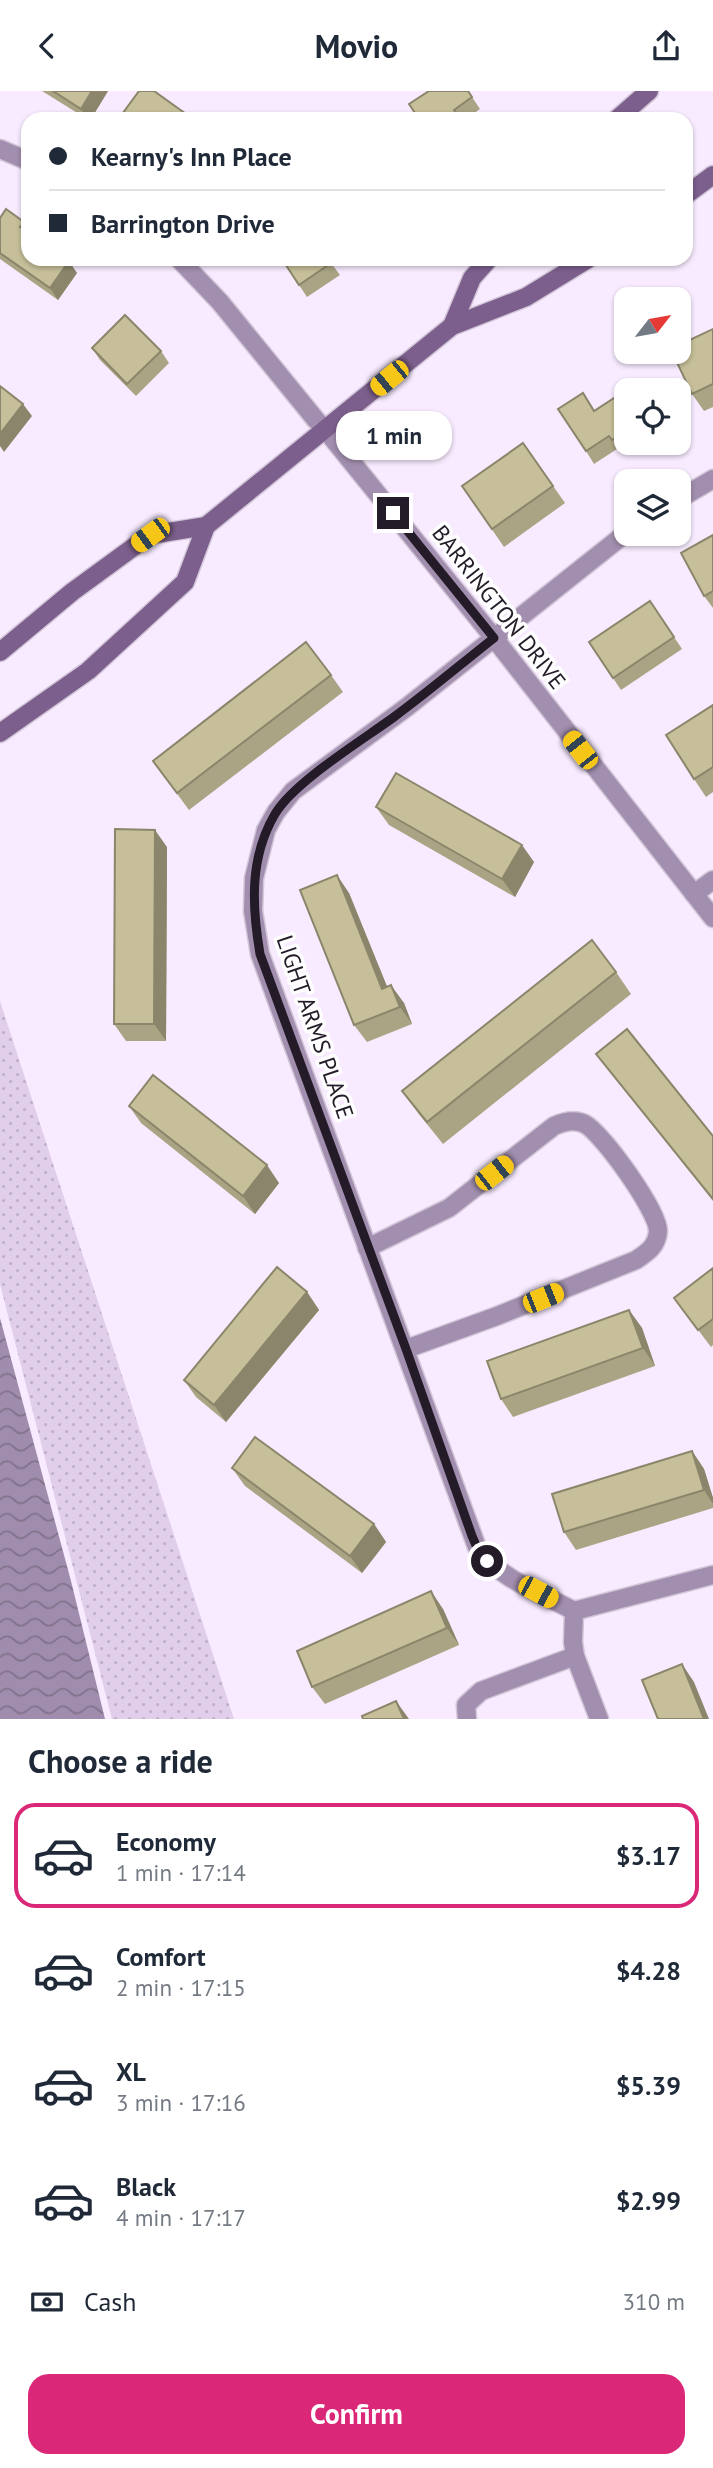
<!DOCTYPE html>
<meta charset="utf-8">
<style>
:root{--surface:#fff;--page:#f2f2f3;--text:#1f2937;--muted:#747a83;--line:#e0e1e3;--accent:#db2777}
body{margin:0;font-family:"PT Sans",sans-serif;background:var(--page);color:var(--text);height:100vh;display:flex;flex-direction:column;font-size:26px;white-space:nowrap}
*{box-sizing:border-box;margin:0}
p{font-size:23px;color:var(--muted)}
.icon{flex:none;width:38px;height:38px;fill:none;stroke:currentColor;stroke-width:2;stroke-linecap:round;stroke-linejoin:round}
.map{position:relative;height:1628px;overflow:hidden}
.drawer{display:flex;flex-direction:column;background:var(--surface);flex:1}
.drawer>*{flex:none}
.hud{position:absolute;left:21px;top:21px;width:672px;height:154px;border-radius:21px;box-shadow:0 2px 5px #0004;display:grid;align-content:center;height:154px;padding:0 28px;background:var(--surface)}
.needle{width:46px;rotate:59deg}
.tools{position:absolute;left:614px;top:196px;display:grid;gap:14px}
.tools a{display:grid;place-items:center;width:77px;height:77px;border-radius:14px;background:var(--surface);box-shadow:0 2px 5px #0004;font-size:35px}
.end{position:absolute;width:32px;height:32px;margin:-16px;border:9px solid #231b27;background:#fff;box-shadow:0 0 0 4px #fff}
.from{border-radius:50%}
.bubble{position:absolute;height:49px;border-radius:21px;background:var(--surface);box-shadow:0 2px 5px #0004;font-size:23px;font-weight:700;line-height:49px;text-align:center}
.car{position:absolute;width:21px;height:42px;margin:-21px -10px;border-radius:9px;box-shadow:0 0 5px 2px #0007;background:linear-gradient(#f5c518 24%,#345 0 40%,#f5c518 0 76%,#345 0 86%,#f5c518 0)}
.hud b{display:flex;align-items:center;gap:24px;height:66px;font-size:26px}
.hud b+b{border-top:2px solid var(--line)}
.hud i{width:18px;height:18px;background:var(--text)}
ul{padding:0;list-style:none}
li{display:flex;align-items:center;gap:21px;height:105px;margin:0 14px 10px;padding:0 14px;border:4px solid transparent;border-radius:21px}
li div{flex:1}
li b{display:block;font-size:26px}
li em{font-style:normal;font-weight:700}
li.selected{border-color:var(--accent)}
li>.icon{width:63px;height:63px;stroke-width:1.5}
h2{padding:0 28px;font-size:32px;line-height:84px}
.pay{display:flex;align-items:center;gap:18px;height:77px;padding:0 28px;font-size:26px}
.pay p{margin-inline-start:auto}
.button{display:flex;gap:14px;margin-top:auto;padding:14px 28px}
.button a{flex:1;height:80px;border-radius:21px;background:var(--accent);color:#fff;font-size:28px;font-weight:700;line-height:80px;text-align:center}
header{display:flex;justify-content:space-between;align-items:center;height:91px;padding:0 28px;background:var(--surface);font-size:32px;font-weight:700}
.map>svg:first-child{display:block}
.park{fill:url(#park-dots)}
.water{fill:url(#water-waves)}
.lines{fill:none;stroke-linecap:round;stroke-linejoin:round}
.street-casing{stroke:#d2c6d8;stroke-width:21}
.secondary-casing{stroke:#d2c6d8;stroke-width:21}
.street{stroke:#a28eae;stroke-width:18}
.secondary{stroke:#7c5f8c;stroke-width:18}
.wall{fill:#aaa484}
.shaded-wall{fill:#8b866b}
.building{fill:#c6bf99;stroke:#8b866b;stroke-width:2}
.route{stroke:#231b27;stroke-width:9}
.labels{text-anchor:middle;stroke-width:7;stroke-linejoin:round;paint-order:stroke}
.street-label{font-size:23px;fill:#231b27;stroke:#fefefe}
</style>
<header><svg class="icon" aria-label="back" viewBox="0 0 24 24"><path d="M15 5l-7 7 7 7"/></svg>Movio<svg class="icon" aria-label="share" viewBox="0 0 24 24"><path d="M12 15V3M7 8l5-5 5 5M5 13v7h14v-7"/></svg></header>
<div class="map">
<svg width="713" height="1628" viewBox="0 0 713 1628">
<defs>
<pattern id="park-dots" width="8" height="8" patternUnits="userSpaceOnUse" patternTransform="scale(1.75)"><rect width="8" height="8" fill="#e0ceea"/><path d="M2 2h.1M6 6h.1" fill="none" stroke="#c0b0c9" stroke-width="1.8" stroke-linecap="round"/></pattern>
<pattern id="water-waves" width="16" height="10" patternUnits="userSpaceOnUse" patternTransform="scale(1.75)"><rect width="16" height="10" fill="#a08cac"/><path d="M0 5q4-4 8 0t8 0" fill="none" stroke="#82728c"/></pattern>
</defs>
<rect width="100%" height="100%" fill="#f8ebff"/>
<!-- park -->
<path class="park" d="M0,910L234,1628H112L0,1193Z"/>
<!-- water -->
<path class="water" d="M0,1227L71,1490L105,1628H0Z"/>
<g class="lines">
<defs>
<g id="street">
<path d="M0,58L28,70"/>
<path d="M179,168L220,211L316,329L325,338L494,547L713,827"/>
<path d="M679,408L713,388"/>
<path d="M626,442L407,616L293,700L276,721L266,739L254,787L253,820L260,863L478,1459C501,1488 541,1502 574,1520L713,1484"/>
<path d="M694,803L713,789"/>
<path d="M367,1157L449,1117L554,1035C563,1031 575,1028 585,1033C603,1043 658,1120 658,1140C657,1155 648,1161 636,1169L497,1225L406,1258"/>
<path d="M574,1520L573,1551L575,1565L599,1628"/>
<path d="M467,1628L466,1614L481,1600L575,1565"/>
</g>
<g id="secondary">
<path d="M617,28L649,0"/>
<path d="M686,104L713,84"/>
<path d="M452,235L472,187L489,168"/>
<path d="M0,561L72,501L150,444L206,435L452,235L526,206L588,168"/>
<path d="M0,642L88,580L185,491L206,435"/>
</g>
</defs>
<!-- street casing -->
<use href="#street" class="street-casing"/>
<!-- secondary casing -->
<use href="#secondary" class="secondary-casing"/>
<!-- street -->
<use href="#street" class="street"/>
<!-- secondary -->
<use href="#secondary" class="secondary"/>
</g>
<!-- wall -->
<g class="wall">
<path d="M42,0H108L91,28H87Z"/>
<path d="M468,0L480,18L466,28H419Z"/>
<path d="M0,127L24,131L28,137V168L77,182L58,209L0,168Z"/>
<path d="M282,168H328L340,184L307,206Z"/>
<path d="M713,238V316L704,320L692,303Z"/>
<path d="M92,257L161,260L169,272L136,305L100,269Z"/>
<path d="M626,299V352H635L620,362L617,358L594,373L586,360L595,320Z"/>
<path d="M523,352L565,412L504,456L462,395Z"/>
<path d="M713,444V517L704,505Z"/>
<path d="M650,510L682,558L621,599L589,551Z"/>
<path d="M331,584L343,601L189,719L153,670Z"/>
<path d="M713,614V701L706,706L694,688Z"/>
<path d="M376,716L534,771L515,806L389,734Z"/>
<path d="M167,756L166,950H126L114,933Z"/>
<path d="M349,802L387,896L404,912L412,933L367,951L354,934Z"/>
<path d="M616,881L631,903L443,1053L418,1022L402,1000Z"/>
<path d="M596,963L713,1045V1110L609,980Z"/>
<path d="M129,1015L279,1092L255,1123L141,1032Z"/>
<path d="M713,1177V1254L711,1256L674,1207Z"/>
<path d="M307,1201L319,1219L226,1331L196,1306L184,1289Z"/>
<path d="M629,1219L642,1237L655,1275L513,1326L501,1308Z"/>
<path d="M692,1360L704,1378L713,1407V1417L576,1459L564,1441Z"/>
<path d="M232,1377L374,1433L386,1451L362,1482L245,1395Z"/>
<path d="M443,1518L459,1554L325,1613L312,1596Z"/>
</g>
<!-- shaded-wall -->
<g class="shaded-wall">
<path d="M92,0H108L91,28H88L81,18Z"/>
<path d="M24,131L28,137V147L20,136Z"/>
<path d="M69,170L77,182L58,209L50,197Z"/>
<path d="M23,313L32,325L4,361L0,355V343Z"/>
<path d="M155,739L167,756L166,950L154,933Z"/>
<path d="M522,754L534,771L515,806L502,788Z"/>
<path d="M337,784L349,802L395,915L382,898Z"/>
<path d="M391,894L404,912L412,933L400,916Z"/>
<path d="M267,1074L279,1092L255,1123L243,1105Z"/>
<path d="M307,1201L319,1219L226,1331L214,1314Z"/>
<path d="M629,1219L642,1237L655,1275L643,1257Z"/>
<path d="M692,1360L704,1378L713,1407V1413L704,1399Z"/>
<path d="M374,1433L386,1451L362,1482L350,1465Z"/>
<path d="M431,1500L443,1518L459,1554L447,1537Z"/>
<path d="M682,1573L694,1591L709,1628H704Z"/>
<path d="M396,1610L409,1628H404Z"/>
</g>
<!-- building -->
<g class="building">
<path d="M53,0H92L81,18Z"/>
<path d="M139,0H154L193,28H122L120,26Z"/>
<path d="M429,0H468L472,6L454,19L460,28H419L409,13Z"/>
<path d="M6,118L24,131L20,136L28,141V168H66L69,170L50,197L0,162V127Z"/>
<path d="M282,168H328L331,172L299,194Z"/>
<path d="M125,224L161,260L127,293L92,257Z"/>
<path d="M713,238V293L692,303L672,261H679V254Z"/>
<path d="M634,294L637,299H626V340L612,349L609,345L586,360L558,318L583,302L594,320Z"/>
<path d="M0,295L23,313L0,343Z"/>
<path d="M523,352L553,395L492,438L462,395Z"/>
<path d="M713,444V500L704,505L681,462Z"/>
<path d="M650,510L674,546L613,587L589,551Z"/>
<path d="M306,551L331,584L177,702L153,670Z"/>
<path d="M713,614V676L694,688L666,644Z"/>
<path d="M396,682L522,754L502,788L376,716Z"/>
<path d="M115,738L155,739L154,933H114Z"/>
<path d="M337,784L382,898L391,894L400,916L354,934L300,799Z"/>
<path d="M592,849L616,881L427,1031L402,1000Z"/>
<path d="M627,938L713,1045V1108L596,963Z"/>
<path d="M153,984L267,1074L243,1105L129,1015Z"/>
<path d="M277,1176L307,1201L214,1314L184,1289Z"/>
<path d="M713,1177V1228L698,1239L674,1207Z"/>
<path d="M629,1219L643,1257L501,1308L487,1270Z"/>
<path d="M255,1346L374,1433L350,1465L232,1377Z"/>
<path d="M692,1360L704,1399L564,1441L552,1403Z"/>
<path d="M431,1500L447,1537L312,1596L297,1560Z"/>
<path d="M682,1573L704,1628H658L642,1589Z"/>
<path d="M396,1610L404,1628H363L362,1625Z"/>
</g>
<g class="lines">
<!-- route -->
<path class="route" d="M393,422L494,547C461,573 428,601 394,626C361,650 294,691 275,723C249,767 252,816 260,863L406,1258L472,1445L478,1459L487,1470"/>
</g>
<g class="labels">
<!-- street labels -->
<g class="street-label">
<text transform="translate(499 516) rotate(52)" y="8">BARRINGTON DRIVE</text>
<text transform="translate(315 936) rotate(71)" y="8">LIGHT ARMS PLACE</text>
</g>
</g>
</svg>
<div class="tools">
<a><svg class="needle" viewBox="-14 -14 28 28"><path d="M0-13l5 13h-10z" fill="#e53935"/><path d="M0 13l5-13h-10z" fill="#747a83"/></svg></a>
<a><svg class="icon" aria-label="locate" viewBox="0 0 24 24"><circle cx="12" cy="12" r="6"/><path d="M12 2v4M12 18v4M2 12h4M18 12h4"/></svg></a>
<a><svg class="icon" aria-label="layers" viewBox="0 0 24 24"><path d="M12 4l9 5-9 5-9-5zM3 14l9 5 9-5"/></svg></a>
</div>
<i class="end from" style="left:487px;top:1470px"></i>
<i class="end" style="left:393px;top:422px"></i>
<div class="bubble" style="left:336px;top:320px;width:116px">1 min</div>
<i class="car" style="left:389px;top:287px;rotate:231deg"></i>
<i class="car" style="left:150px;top:444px;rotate:234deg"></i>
<i class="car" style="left:580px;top:659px;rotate:322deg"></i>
<i class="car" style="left:494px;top:1082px;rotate:52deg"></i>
<i class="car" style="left:543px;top:1207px;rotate:68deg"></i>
<i class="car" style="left:538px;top:1501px;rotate:118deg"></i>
<div class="hud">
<b><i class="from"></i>Kearny's Inn Place</b>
<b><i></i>Barrington Drive</b>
</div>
</div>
<section class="drawer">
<h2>Choose a ride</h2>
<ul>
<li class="selected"><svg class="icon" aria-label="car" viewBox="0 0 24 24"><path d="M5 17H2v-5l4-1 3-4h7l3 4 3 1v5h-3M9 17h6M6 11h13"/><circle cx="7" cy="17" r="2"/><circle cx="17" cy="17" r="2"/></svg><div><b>Economy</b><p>1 min · 17:14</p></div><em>$3.17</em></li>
<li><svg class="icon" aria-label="car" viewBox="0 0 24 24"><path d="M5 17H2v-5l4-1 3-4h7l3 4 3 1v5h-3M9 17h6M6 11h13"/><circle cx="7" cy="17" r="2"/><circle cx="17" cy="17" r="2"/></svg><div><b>Comfort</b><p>2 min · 17:15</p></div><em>$4.28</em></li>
<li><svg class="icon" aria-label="car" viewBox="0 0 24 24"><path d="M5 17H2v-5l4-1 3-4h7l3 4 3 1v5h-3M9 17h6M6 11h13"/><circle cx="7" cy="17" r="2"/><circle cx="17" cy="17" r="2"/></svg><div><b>XL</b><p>3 min · 17:16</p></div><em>$5.39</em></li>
<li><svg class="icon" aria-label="car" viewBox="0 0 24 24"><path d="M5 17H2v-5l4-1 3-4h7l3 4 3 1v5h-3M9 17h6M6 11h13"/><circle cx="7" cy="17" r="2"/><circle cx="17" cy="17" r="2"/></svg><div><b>Black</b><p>4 min · 17:17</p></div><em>$2.99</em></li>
</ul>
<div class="pay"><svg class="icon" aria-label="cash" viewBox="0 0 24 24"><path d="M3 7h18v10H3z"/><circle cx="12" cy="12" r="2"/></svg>Cash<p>310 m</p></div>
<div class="button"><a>Confirm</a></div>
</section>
